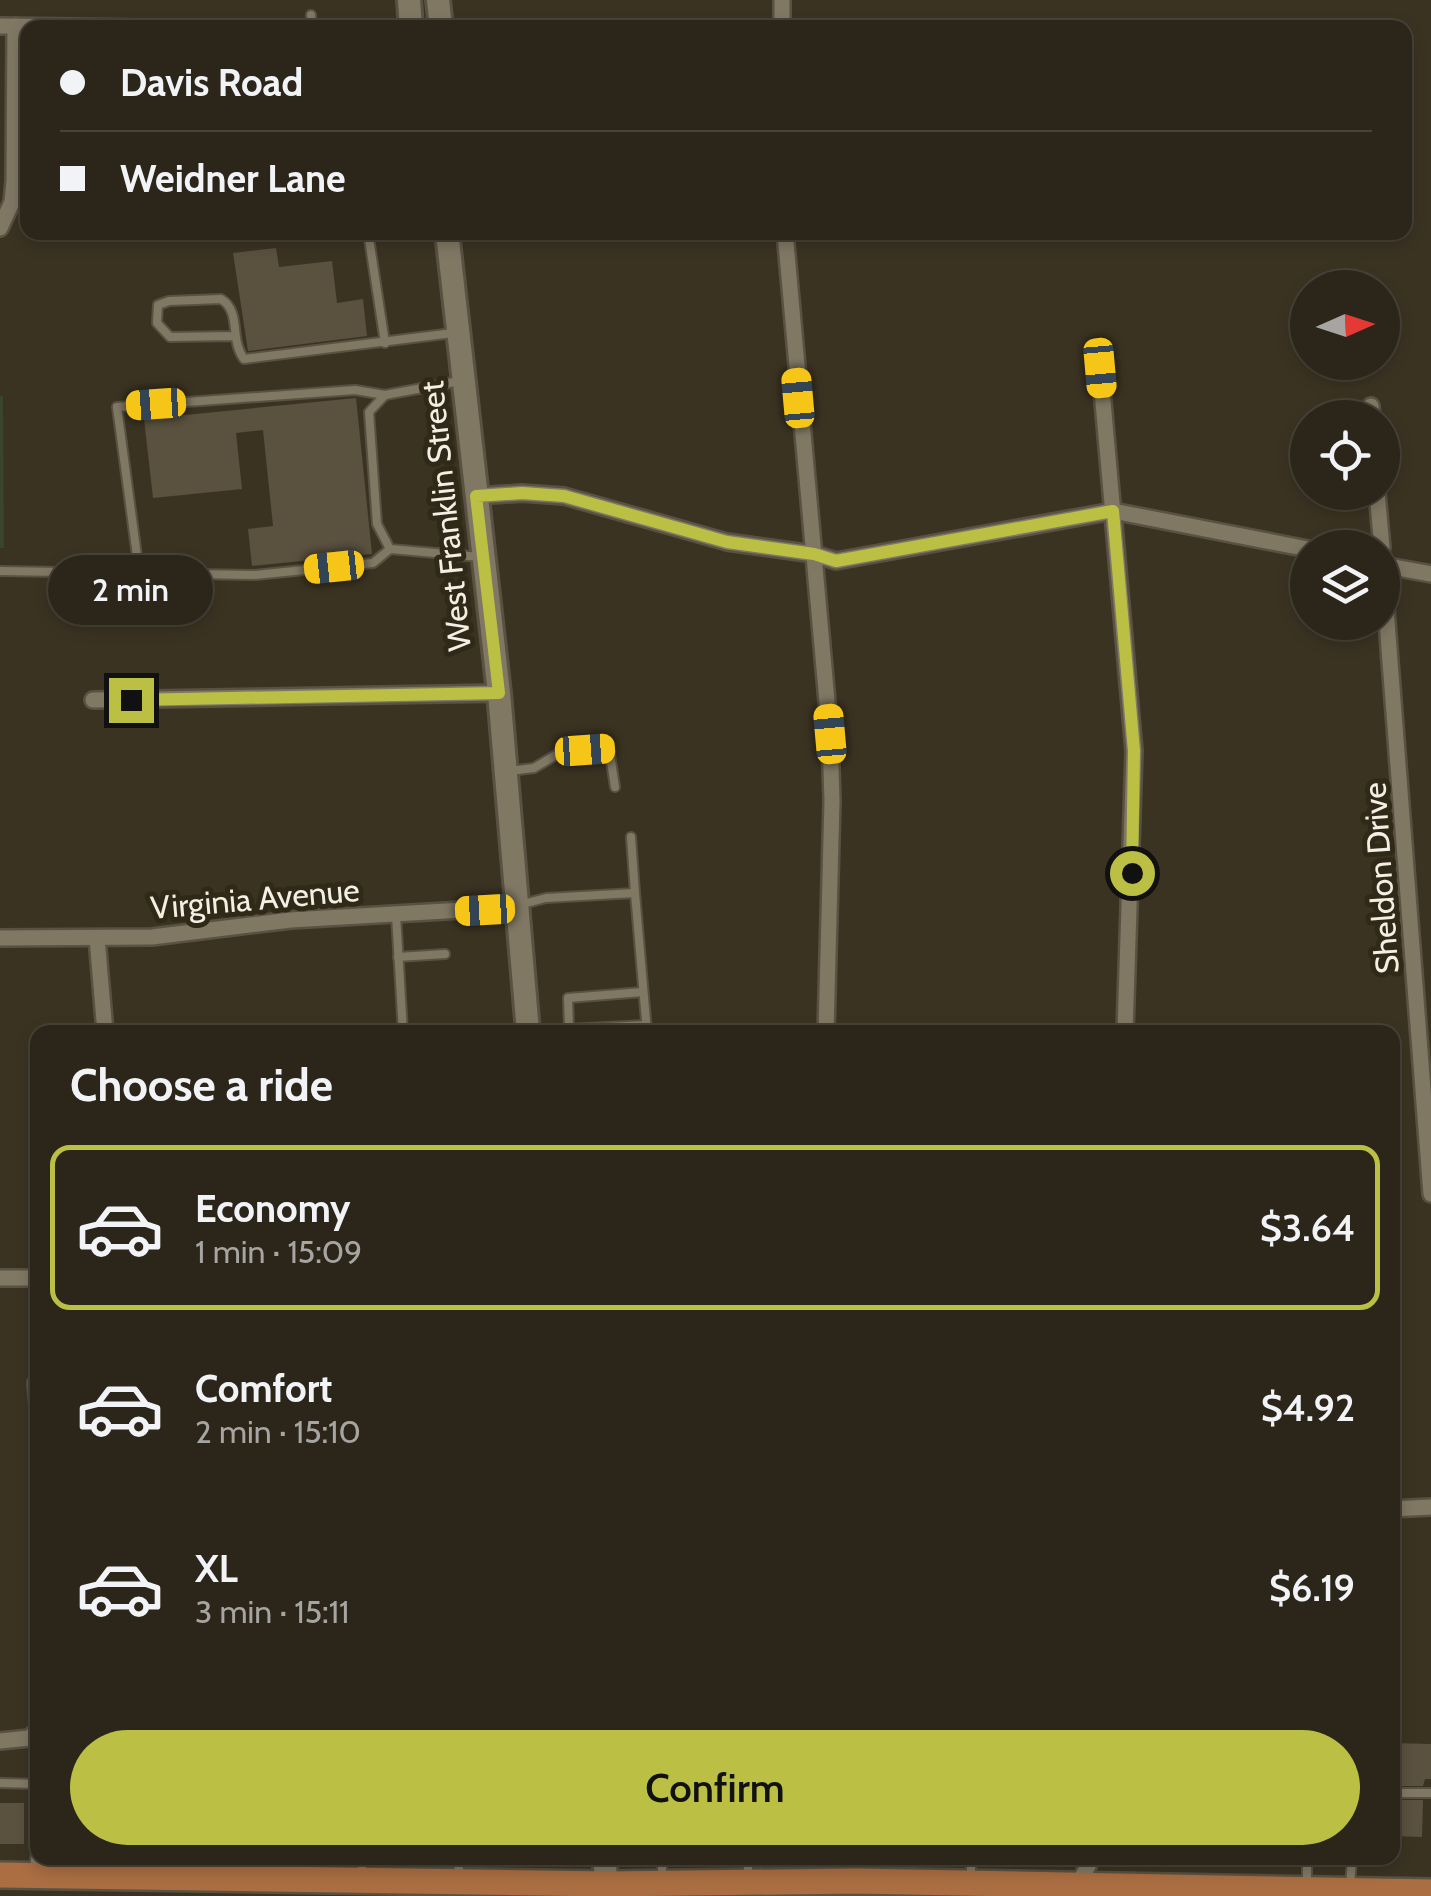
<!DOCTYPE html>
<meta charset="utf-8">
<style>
:root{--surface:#2c261a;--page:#342e23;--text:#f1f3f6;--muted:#a6a5a2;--line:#484339;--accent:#bbc045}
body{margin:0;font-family:Cabin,sans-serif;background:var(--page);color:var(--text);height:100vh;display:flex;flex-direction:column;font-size:38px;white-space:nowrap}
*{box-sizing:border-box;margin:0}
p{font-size:32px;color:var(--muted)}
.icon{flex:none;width:55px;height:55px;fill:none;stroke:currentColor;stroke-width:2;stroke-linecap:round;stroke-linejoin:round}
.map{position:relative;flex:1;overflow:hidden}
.panel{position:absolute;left:30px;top:1025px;width:1370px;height:840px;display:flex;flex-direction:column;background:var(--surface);border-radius:20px;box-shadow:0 5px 15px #0003,0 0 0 2px var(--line)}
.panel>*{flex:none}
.guide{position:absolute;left:20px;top:20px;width:1392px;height:220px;border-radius:20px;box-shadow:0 5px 15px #0003,0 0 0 2px var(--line);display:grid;align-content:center;height:220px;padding:0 40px;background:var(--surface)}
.needle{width:65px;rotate:87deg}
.tools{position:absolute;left:1290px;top:270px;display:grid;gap:20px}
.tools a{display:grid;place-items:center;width:110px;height:110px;border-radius:50%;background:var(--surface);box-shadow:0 5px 15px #0003,0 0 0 2px var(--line);font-size:50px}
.end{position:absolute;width:45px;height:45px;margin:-22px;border:12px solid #bbc045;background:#111;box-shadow:0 0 0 5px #111}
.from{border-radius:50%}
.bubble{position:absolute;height:70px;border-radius:35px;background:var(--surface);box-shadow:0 5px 15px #0003,0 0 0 2px var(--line);font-size:32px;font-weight:600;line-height:70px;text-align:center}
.car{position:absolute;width:30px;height:60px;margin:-30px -15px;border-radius:12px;box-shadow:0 0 8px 2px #0007;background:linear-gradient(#f5c518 24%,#345 0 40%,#f5c518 0 76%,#345 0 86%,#f5c518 0)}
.guide b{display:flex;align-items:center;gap:35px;height:95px;font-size:38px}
.guide b+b{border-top:2px solid var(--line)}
.guide i{width:25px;height:25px;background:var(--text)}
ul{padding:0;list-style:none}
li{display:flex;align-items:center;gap:30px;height:165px;margin:0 20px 15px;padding:0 20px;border:5px solid transparent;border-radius:20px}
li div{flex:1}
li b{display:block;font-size:38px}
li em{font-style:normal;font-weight:600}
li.active{border-color:var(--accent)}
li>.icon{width:90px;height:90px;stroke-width:1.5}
h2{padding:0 40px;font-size:45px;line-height:120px}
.primary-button{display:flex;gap:20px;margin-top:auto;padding:20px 40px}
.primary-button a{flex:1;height:115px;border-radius:60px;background:var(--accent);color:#111;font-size:40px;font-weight:600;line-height:115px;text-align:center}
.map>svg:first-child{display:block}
.green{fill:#39452d}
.building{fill:#5a513f}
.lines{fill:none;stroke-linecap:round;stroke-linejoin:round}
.lane-casing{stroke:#595243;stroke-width:12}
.street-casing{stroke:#595243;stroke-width:20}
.secondary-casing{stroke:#595243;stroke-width:28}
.primary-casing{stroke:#595243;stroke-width:30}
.lane{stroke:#817864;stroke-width:8}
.street{stroke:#817864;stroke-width:15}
.secondary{stroke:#817864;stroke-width:22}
.primary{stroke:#aa6e42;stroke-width:25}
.route{stroke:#bbc045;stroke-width:12}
.labels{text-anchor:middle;stroke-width:10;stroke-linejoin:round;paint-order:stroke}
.street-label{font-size:32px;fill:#f4efe4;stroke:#312918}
</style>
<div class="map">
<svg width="1431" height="1896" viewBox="0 0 1431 1896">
<rect width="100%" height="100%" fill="#3b3322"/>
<!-- green -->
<path class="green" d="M0,396H3L4,548H0Z"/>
<!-- building -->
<g class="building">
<path d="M276,248L279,267L332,261L337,303L363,299L367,336L248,351L233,253Z"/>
<path d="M356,398L372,554L252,566L248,529L273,526L263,430L236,433L242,489L153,498L144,419Z"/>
<path d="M1392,1743L1431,1744V1779H1425L1423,1786H1392Z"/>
<path d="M1392,1800H1423L1422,1837L1392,1836Z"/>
<rect x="0" y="1803" width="24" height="41"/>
</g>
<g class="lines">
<defs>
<g id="lane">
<path d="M311,15L312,28"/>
<path d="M368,232L385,343"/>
<path d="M234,336L170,337L157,323L158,305L169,301L221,299C242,312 229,339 244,359L453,333"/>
<path d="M460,381L385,395L369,412L377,524L390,549L480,557"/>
<path d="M0,571L255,575L373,563L390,549"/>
<path d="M139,571L117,407L355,390L385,395"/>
<path d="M509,771L534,768L561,752L609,748L615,787"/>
<path d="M635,893L647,1032"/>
<path d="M519,905L546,898L635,893L631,837"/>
<path d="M396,915L403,1032"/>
<path d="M398,957L445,954"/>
<path d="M643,992L568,998L569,1029L646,1025"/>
<path d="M529,1032L569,1029"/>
<path d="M0,1783L38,1784"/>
<path d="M1392,1793H1431"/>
<path d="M456,1858L461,1877"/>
<path d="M662,1858V1879"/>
<path d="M971,1858V1880"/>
<path d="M1307,1858V1885"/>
<path d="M34,1869L38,1838"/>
<path d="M362,1874V1858"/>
<path d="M748,1878V1858"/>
<path d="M1350,1888L1352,1858"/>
</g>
<g id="street">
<path d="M782,0V28"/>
<path d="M0,26L142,28"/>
<path d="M0,228L12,202L14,181L15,26"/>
<path d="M785,232L830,735L832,801L826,1032"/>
<path d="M1100,368L1134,751L1125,1032"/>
<path d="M1371,406L1372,418"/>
<path d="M1377,492L1382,548"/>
<path d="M477,496L522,493L564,496L727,542L814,554L836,561L1113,511L1308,549"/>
<path d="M1382,557L1431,1194"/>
<path d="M1382,565L1431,574"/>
<path d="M93,700L499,693"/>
<path d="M0,938L152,937L291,920L515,907"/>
<path d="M97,938L105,1032"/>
<path d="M0,1278H38"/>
<path d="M36,1383L38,1406"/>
<path d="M1392,1509L1431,1507"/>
<path d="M0,1741L29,1738L38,1730"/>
<path d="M1076,1889L1092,1858"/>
</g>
<g id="secondary">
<path d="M409,0L411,28"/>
<path d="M438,0L441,28"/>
<path d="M447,232L499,693L528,1032"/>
<path d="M604,1858L608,1896"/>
</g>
<path id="primary" d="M0,1875L607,1884L856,1881L1431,1892"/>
</defs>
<!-- lane casing -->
<use href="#lane" class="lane-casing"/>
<!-- street casing -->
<use href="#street" class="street-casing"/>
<!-- secondary casing -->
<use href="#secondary" class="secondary-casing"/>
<!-- primary casing -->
<use href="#primary" class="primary-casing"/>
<!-- lane -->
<use href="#lane" class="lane"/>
<!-- street -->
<use href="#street" class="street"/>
<!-- secondary -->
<use href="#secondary" class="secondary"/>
<!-- primary -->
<use href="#primary" class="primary"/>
</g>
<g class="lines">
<!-- route -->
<path class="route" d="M131,700L499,693L476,496L522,493L564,496L727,542L814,554L836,561L1113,511L1134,751L1132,873"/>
</g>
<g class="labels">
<!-- street labels -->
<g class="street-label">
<text transform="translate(446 516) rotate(-96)" y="11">West Franklin Street</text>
<text transform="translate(1381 878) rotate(-94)" y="11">Sheldon Drive</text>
<text transform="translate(255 899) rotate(-5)" y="11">Virginia Avenue</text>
</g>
</g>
</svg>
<div class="tools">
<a><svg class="needle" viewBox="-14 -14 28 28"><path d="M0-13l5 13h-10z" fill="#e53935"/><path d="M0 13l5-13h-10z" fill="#a6a5a2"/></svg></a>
<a><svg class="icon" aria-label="locate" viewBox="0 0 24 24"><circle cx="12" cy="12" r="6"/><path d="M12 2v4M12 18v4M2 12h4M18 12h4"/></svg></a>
<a><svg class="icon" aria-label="layers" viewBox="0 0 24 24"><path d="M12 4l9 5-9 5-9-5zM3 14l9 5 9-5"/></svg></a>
</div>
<i class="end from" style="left:1132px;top:873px"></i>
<i class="end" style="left:131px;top:700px"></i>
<div class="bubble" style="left:48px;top:555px;width:165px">2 min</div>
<i class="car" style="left:1100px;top:368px;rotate:175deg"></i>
<i class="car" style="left:798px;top:398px;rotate:355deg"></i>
<i class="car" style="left:156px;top:404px;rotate:266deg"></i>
<i class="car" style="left:334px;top:567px;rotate:264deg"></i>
<i class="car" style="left:830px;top:734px;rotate:355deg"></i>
<i class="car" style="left:585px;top:750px;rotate:86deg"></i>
<i class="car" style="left:485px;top:910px;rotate:267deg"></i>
<div class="guide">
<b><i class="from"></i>Davis Road</b>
<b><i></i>Weidner Lane</b>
</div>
<section class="panel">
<h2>Choose a ride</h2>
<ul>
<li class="active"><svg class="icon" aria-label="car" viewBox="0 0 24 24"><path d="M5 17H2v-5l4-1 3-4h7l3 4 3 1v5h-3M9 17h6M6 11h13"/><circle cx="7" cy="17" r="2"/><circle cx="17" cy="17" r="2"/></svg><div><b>Economy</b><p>1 min · 15:09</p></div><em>$3.64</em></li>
<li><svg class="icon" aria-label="car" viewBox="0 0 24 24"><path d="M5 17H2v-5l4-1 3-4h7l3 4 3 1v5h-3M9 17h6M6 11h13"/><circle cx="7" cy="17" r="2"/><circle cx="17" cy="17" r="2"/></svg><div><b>Comfort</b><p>2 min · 15:10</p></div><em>$4.92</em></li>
<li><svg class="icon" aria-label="car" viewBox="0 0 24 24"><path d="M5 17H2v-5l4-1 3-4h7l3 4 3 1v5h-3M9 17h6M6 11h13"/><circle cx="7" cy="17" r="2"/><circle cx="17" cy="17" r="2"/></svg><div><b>XL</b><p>3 min · 15:11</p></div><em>$6.19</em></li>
</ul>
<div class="primary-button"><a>Confirm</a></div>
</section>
</div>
